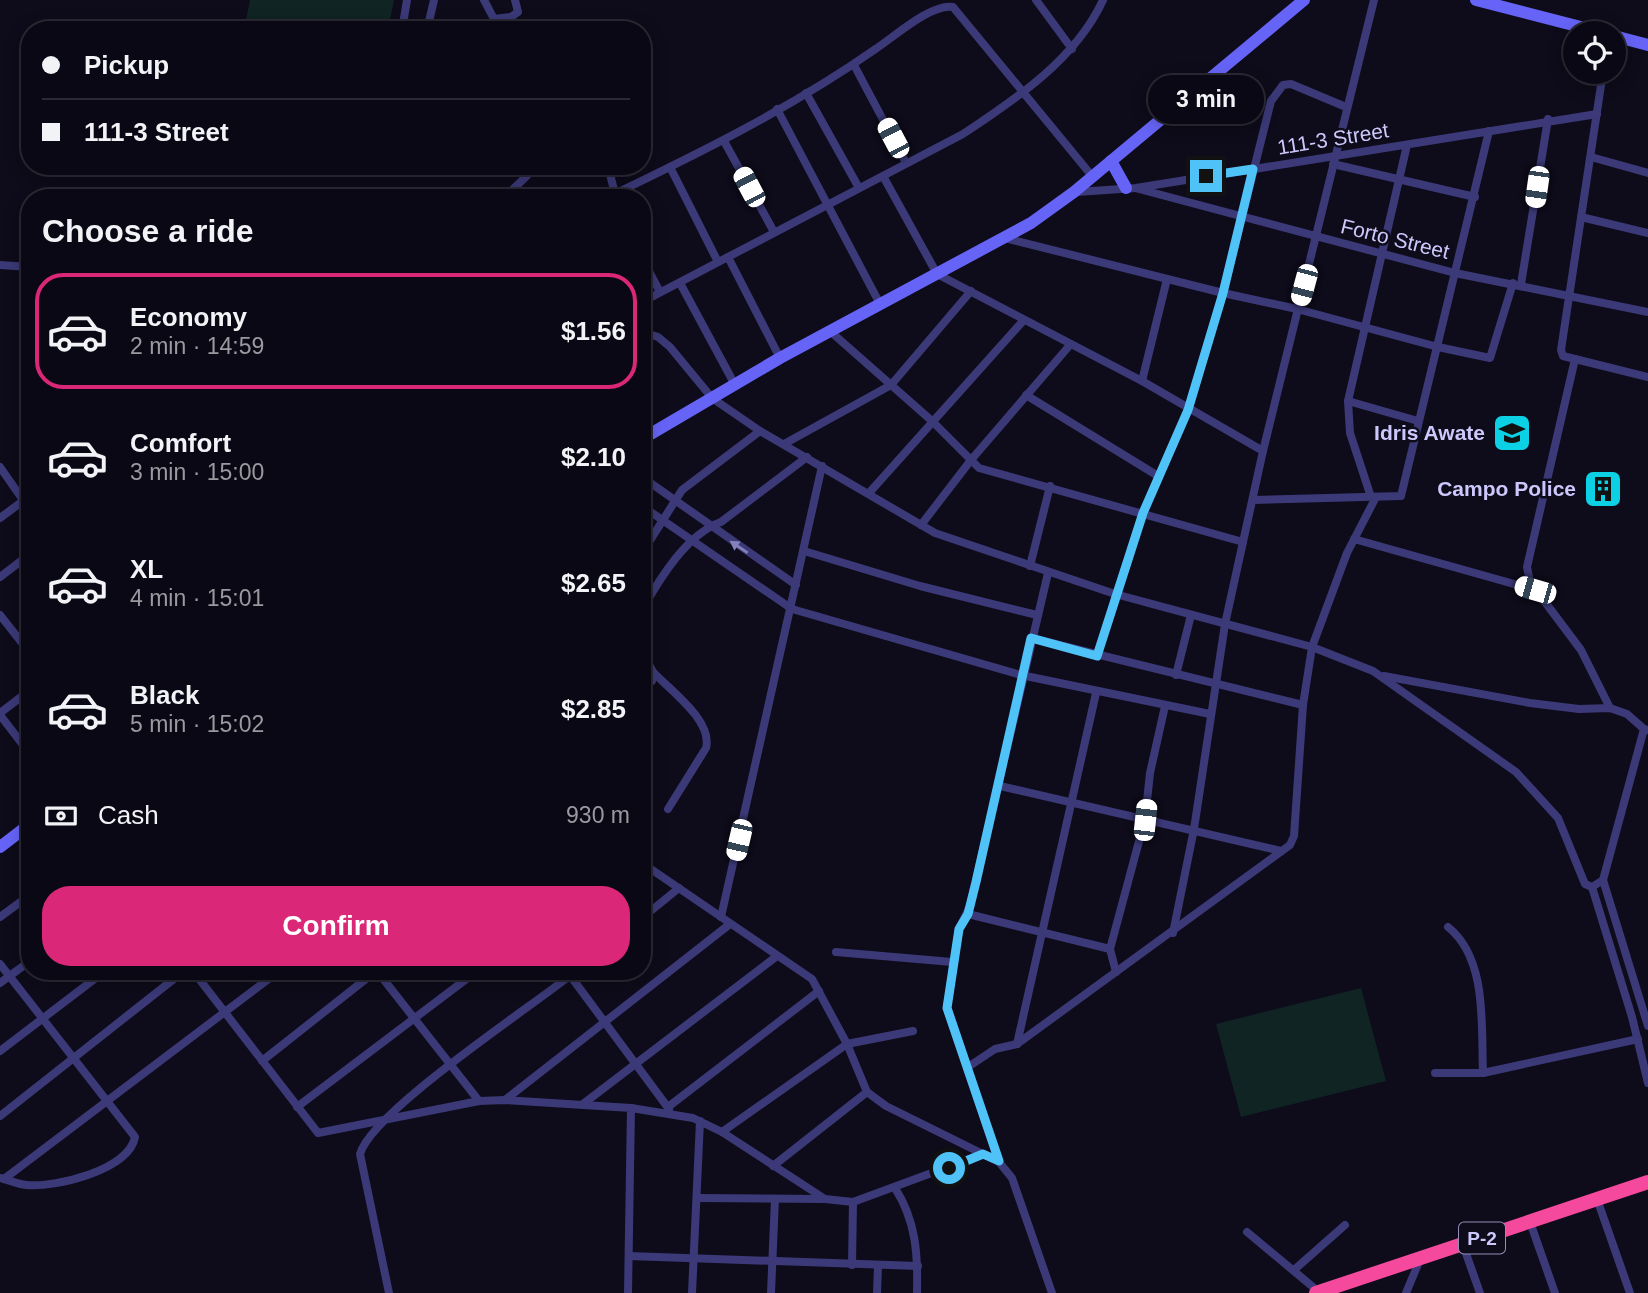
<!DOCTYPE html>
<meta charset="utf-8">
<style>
:root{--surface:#0a0814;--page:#181622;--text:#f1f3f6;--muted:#999aa0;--line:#2a2934;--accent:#db2777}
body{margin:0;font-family:Helvetica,sans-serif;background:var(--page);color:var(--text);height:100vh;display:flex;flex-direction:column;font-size:26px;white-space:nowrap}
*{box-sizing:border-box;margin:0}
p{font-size:23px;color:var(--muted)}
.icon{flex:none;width:38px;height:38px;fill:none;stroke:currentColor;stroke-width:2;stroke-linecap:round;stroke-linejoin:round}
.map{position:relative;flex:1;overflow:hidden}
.drawer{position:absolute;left:21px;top:189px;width:630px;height:791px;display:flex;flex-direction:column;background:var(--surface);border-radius:28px;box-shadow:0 4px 18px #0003,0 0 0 2px var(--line)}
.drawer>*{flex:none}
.guide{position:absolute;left:21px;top:21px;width:630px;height:154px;border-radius:28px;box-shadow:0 4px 18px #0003,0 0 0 2px var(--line);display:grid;align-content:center;height:154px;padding:0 21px;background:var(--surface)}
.controls{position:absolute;left:1563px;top:21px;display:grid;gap:14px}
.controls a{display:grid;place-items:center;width:63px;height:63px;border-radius:50%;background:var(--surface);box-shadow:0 4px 18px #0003,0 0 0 2px var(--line);font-size:35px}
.end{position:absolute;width:32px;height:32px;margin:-16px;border:9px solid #4fc3f7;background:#111;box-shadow:0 0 0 4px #111}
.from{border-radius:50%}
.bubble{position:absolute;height:49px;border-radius:24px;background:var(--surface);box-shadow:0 4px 18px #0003,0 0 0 2px var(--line);font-size:23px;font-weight:800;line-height:49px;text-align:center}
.car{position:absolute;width:21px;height:42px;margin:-21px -10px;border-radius:9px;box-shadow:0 0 5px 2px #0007;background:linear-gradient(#fff 24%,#345 0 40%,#fff 0 76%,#345 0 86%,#fff 0)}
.guide b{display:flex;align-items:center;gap:24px;height:66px;font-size:26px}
.guide b+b{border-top:2px solid var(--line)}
.guide i{width:18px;height:18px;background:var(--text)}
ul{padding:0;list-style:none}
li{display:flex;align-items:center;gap:21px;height:116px;margin:0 14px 10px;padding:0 7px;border:4px solid transparent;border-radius:28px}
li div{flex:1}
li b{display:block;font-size:26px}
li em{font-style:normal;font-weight:800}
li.current{border-color:var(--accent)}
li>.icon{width:63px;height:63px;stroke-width:1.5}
h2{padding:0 21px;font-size:32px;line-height:84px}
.pay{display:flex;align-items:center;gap:18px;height:77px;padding:0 21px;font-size:26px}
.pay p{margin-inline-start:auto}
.primary-button{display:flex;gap:14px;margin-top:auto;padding:14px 21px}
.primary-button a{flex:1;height:80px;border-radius:28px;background:var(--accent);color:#fff;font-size:28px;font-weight:800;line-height:80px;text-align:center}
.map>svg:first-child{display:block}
.garden{fill:#0f2423}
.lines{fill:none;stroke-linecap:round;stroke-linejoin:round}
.street{stroke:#3b3977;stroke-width:8}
.secondary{stroke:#6664f7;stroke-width:12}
.highway{stroke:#f5499d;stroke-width:14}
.oneway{fill:#8480ba}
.route{stroke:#4fc3f7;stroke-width:9}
.labels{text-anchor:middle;stroke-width:5;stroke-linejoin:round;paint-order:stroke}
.shield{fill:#0e0b1a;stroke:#948fb8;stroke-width:2}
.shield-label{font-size:19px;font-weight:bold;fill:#cdc8fc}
.street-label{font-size:21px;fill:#cdc8fc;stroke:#0e0b1a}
.poi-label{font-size:21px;font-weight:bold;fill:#cdc8fc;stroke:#0e0b1a;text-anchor:end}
</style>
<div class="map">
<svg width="1648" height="1293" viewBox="0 0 1648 1293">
<rect width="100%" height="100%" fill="#0e0b1a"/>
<!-- garden -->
<g class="garden">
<path d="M250,0H394L388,30H244Z"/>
<path d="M1361,988L1386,1081L1241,1117L1216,1024Z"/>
</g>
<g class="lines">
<!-- street -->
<g class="street">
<path d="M484,0L494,19L511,17L518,12L515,0"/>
<path d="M1036,0L1072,49"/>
<path d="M402,30L407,0"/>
<path d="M427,30L434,0"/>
<path d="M854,65L906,163"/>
<path d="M1603,72L1561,350L1563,356L1575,359L1527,567L1530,582L1581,650L1610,708"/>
<path d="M806,93L859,188"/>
<path d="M777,109L880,304"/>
<path d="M724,141L774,232"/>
<path d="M1591,157L1648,173"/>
<path d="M1333,164L1475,197"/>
<path d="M608,166L615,194"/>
<path d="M670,167L718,262"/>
<path d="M883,176L937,274L1142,381L1263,451"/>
<path d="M1139,189L1455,273L1648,312"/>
<path d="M1077,192L1136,188L1597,114"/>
<path d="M504,198L537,166"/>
<path d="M606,198C698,154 791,108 874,50C893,38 931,3 953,7L1092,176"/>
<path d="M1581,217L1648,233"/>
<path d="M1005,238L1223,293L1297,309L1438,347L1490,358L1513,283"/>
<path d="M728,257L780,358"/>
<path d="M642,258L660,292"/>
<path d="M0,265L30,267"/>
<path d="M680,283L735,385"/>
<path d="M1521,284L1548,119"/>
<path d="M642,302L963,134C1016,99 1076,59 1103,0"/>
<path d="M642,332L658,337L670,347L712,398L760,431L935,533L1115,594L1312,647L1303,705L1294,836L1290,845L1017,1044L995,1049L968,1067"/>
<path d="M831,332L932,421L979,468L1243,542"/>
<path d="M1575,359L1648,377"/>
<path d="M1142,381L1167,279"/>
<path d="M1026,395L1158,476"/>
<path d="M1348,401L1418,421"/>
<path d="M784,444L891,385L971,291"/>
<path d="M0,467L30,510"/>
<path d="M642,477L796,585"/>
<path d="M869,493L1023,321"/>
<path d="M1371,497L1350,433L1348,401L1407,145"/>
<path d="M1376,497L1347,553L1312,647L1373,671L1516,772L1558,818L1585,884L1592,887L1603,880"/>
<path d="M1253,500L1401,496L1489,131"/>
<path d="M642,506L792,609L1021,675L1210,714"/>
<path d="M0,518L23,501"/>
<path d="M921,525L971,460L1070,345"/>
<path d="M1354,539L1535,590"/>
<path d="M804,551L920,586L1037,615"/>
<path d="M642,553L682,490L760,431"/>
<path d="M1030,566L1050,486"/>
<path d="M1048,573L970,906L959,929L947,1008L999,1162L1012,1178L1052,1293"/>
<path d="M0,577L30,554"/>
<path d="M642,610C660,578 687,534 721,522L807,457"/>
<path d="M0,615L30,653"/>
<path d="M1031,638L1303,705"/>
<path d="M642,652L653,672L652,681L642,687"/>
<path d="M1097,656L1143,513L1188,410L1223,293L1271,101L1283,85L1291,84L1346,107"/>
<path d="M653,672C671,691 713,721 706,748L668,809"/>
<path d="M1176,675L1191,615"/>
<path d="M1384,676L1530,703L1579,709L1610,708L1627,714L1644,729"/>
<path d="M0,713L30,690"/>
<path d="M0,715L30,754"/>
<path d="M1648,730L1644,729L1603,880L1648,1026"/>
<path d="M1000,786L1281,851"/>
<path d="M642,863L812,979L847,1044L867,1092L886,1106L999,1162"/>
<path d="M1592,887L1632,1017L1648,1083"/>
<path d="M968,914L1110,949"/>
<path d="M0,917L30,895"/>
<path d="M721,917L822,466"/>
<path d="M642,918L679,888"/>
<path d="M1448,927C1488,959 1481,1027 1483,1073"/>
<path d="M1173,933L1194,829L1225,624L1263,451L1374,0"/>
<path d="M836,952L952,962"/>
<path d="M0,964L135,1137C129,1170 55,1188 26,1185C17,1184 9,1180 0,1178"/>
<path d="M193,971L318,1133L479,1101L505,1100L631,1108L628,1293"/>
<path d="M377,971L479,1101"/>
<path d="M1116,972L1110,949L1145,819L1150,773L1165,706"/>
<path d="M569,974L669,1109"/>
<path d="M0,983L30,961"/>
<path d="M1017,1044L1096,693"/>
<path d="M0,1051L105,971"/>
<path d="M262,1061L376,971"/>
<path d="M1435,1073H1483L1638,1039"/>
<path d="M505,1100L730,924"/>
<path d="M583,1104L777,956"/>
<path d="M297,1107L477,971"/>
<path d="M668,1107L819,991"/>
<path d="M631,1108L693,1118L722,1132L825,1199L853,1202L983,1154"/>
<path d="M0,1116L184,971"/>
<path d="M722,1132L847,1044L913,1031"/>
<path d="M773,1166L867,1092"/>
<path d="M4,1179L279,971"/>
<path d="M895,1188C916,1221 918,1254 917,1293"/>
<path d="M697,1198L822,1199"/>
<path d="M1597,1199L1630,1293"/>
<path d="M1530,1222L1555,1293"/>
<path d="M1247,1232L1319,1292"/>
<path d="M1463,1245L1480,1293"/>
<path d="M629,1256L918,1266"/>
<path d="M852,1265L853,1202"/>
<path d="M1294,1270L1345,1225"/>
<path d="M389,1293L360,1154C372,1111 533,1006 576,971"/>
<path d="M692,1293L700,1121"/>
<path d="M771,1293L775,1199"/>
<path d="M877,1293L878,1266"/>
<path d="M1406,1293L1421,1257"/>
</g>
<!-- secondary -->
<g class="secondary">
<path d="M1476,0L1604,33"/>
<path d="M1614,36L1648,45"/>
<path d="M1111,161L1126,188"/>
<path d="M642,439L780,358L1031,223L1074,192L1304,0"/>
<path d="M0,847L30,824"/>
</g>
<!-- highway -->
<path class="highway" d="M1316,1293L1648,1182"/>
</g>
<!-- one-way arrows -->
<defs><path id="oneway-solid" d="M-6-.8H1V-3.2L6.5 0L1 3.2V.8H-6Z" transform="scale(1.75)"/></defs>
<use class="oneway" href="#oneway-solid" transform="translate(739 547) rotate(-146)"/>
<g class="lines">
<!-- route -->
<path class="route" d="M949,1168L983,1154L999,1161L947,1008L959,929L968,914L976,882L1031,638L1097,656L1143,513L1188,410L1223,293L1253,169L1206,176"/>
</g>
<!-- icons -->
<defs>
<symbol id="school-square" viewBox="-11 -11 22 22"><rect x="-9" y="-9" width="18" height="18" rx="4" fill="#0cd0e4" stroke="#0e0b1a"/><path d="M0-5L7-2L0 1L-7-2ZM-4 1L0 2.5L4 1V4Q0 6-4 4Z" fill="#111"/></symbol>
<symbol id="building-square" viewBox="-11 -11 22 22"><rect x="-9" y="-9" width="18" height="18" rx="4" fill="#0cd0e4" stroke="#0e0b1a"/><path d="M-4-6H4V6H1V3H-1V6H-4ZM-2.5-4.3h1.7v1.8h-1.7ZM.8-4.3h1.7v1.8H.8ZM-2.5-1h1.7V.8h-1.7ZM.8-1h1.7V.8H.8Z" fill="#111"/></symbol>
</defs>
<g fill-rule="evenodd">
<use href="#school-square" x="1490" y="411" width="44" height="44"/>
<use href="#building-square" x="1581" y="467" width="44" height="44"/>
</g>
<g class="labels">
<!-- shield labels -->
<rect class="shield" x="1459" y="1222.5" width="46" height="31" rx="5"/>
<g class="shield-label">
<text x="1482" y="1245">P-2</text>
</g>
<!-- street labels -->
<g class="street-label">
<text transform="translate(1333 139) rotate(-9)" y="7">111-3 Street</text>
<text transform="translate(1395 239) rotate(14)" y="7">Forto Street</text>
</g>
<!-- poi labels -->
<g class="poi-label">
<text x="1485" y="440">Idris Awate</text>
<text x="1576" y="496">Campo Police</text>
</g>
</g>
</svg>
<div class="controls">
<a><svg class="icon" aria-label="locate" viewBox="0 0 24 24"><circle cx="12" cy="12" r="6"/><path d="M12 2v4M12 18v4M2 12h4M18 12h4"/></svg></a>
</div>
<i class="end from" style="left:949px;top:1168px"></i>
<i class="end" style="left:1206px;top:176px"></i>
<div class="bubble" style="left:1148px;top:75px;width:116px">3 min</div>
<i class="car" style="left:893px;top:138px;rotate:332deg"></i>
<i class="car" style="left:749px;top:187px;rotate:332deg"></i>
<i class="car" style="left:1537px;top:187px;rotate:188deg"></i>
<i class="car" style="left:1304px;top:285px;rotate:195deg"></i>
<i class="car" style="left:1535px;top:590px;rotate:286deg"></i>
<i class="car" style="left:1145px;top:820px;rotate:6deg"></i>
<i class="car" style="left:739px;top:840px;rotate:193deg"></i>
<div class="guide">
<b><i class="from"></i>Pickup</b>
<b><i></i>111-3 Street</b>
</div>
<section class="drawer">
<h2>Choose a ride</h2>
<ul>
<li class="current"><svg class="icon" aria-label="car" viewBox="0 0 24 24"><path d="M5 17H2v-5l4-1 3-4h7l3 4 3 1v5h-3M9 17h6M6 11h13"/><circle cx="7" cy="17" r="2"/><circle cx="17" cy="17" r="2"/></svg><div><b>Economy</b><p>2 min · 14:59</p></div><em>$1.56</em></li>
<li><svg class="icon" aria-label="car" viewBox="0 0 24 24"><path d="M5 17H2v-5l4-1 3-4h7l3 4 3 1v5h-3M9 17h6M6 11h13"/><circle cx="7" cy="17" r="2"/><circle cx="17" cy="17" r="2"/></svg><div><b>Comfort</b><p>3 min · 15:00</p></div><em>$2.10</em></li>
<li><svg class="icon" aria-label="car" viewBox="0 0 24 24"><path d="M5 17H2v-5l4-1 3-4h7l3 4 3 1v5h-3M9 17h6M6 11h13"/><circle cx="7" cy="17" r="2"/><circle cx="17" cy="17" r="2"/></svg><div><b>XL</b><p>4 min · 15:01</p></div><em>$2.65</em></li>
<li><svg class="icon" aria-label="car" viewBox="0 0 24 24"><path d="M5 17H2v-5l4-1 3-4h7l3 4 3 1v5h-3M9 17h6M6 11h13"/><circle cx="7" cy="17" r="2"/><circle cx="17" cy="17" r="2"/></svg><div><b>Black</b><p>5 min · 15:02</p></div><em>$2.85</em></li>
</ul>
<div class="pay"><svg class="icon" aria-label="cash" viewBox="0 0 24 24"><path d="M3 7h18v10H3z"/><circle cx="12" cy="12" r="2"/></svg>Cash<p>930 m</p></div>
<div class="primary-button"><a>Confirm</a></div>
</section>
</div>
